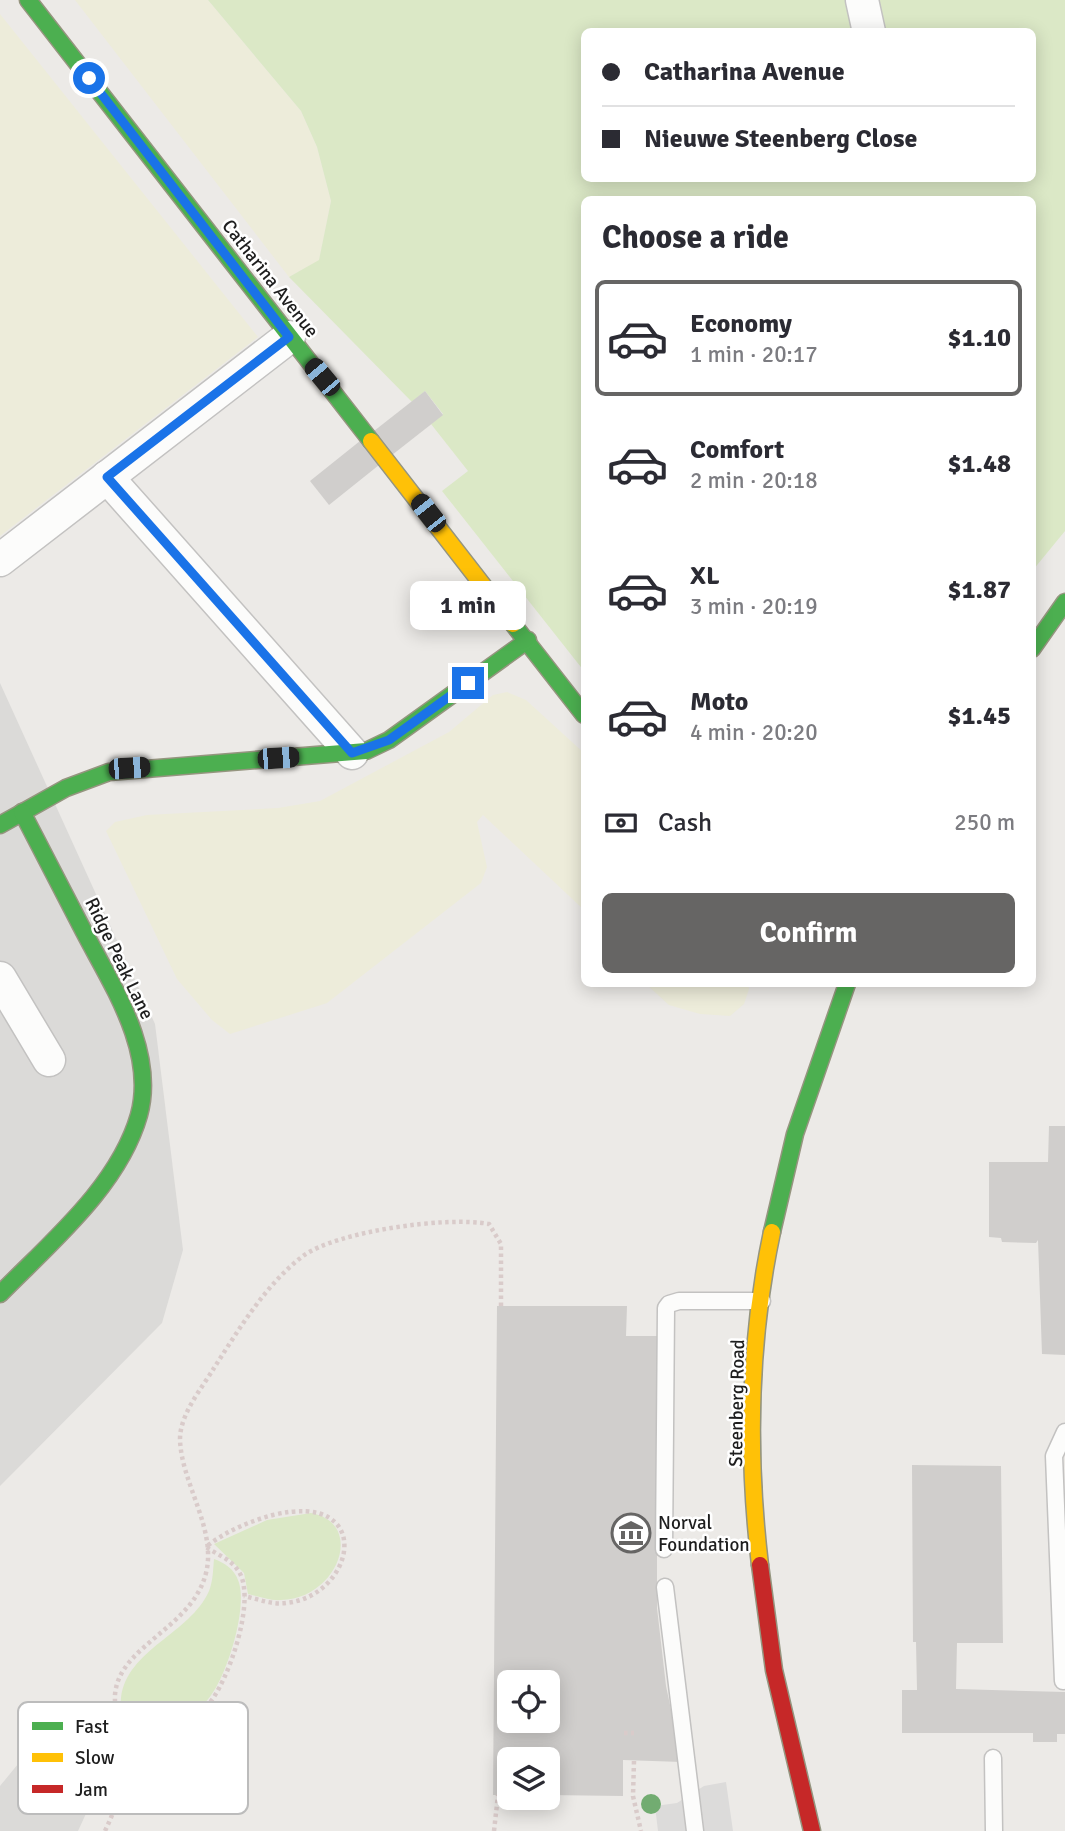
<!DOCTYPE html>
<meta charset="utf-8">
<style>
:root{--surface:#fff;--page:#f7f7f7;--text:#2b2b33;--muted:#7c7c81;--line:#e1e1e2;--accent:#666564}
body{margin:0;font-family:Signika,sans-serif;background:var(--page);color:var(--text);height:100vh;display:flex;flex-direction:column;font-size:26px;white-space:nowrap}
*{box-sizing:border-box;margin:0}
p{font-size:23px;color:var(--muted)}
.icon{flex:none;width:38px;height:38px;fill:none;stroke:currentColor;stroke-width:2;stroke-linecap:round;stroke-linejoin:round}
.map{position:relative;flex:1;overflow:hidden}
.side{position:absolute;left:581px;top:196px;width:455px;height:791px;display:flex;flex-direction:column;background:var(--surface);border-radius:10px;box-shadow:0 4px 18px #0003}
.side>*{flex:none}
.top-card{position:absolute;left:581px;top:28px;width:455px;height:154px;border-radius:10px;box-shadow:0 4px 18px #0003;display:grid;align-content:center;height:154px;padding:0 21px;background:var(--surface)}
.buttons{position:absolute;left:497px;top:1670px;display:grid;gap:14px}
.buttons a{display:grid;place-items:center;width:63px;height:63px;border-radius:10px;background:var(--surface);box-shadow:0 4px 18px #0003;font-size:35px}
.end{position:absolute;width:32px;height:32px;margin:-16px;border:9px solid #1a73e8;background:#fff;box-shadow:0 0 0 4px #fff}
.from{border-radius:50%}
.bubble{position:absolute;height:49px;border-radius:10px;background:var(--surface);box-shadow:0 4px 18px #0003;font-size:23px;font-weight:700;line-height:49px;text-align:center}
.car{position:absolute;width:21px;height:42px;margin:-21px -10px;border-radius:9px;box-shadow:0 0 5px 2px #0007;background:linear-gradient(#222 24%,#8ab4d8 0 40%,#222 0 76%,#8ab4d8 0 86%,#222 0)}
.top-card b{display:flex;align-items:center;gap:24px;height:66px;font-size:26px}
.top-card b+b{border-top:2px solid var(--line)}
.top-card i{width:18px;height:18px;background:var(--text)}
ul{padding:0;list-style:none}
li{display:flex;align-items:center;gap:21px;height:116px;margin:0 14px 10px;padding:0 7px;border:4px solid transparent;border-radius:10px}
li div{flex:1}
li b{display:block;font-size:26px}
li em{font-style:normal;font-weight:700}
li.on{border-color:var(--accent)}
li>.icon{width:63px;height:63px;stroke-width:1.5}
h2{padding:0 21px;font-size:32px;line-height:84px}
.pay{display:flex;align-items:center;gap:18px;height:77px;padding:0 21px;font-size:26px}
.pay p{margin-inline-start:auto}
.action{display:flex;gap:14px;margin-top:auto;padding:14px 21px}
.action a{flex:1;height:80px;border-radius:10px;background:var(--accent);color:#fff;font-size:28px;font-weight:700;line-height:80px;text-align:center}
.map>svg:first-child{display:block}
.residential{fill:#dbdad8}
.farmland{fill:#edecda}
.grass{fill:#dbe8c6;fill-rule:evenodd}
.parking{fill:#dcdbda}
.building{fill:#d0cecc;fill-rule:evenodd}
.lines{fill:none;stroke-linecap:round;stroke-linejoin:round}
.lane-casing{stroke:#c3c2c1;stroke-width:19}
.street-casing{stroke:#c3c2c1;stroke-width:35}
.fast-casing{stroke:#95957f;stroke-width:19}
.slow-casing{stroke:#95957f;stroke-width:19}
.jam-casing{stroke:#95957f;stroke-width:19}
.path{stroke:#d9cbca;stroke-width:4.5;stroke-dasharray:3.5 3.5;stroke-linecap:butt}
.lane{stroke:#fcfcfb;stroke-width:16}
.street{stroke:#fcfcfb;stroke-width:32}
.fast{stroke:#4caf50;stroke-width:16}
.slow{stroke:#ffc107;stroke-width:16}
.jam{stroke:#c62828;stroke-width:16}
.tree{fill:#72ac71}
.route{stroke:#1a73e8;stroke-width:9}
.labels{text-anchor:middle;stroke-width:5;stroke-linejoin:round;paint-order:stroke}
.street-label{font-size:19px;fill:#1e1e1e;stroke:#fff}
.poi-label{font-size:19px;fill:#1e1e1e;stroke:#fff;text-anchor:start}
.key{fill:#fff;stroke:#bcbcbc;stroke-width:2}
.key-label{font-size:19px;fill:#1e1e1e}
</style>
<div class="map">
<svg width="1065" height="1831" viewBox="0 0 1065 1831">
<rect width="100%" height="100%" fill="#eceae7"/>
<!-- residential -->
<g class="residential">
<path d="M0,683L155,1024L183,1250L162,1323L0,1486Z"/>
<path d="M32,1747L95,1794L78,1831H0V1786Z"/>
</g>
<!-- farmland -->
<g class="farmland">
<path d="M75,0H208L301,111L317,147L331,201L319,261L289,277Z"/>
<path d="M0,14L258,337L0,536Z"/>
<path d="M507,692L526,700L584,753V910L483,815L477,822L487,867L481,883L327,1003L230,1034L212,1020L177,979L106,831L115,822L147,815L278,808L320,801L449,732L493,695Z"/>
<path d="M646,984H748L749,989L744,1004L730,1016L700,1014L669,1005Z"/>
</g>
<!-- grass -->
<g class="grass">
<path d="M208,0H1065V531L1033,570L1032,200H584V671L442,491L468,471L431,424L443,414L425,391L412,402L289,277L319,260L331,201L317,147L301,111ZM584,32H1032V178H584Z"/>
<path d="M311,1513C366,1523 338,1599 281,1600C270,1601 258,1596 248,1594L244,1573L214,1544L267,1520Z"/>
<path d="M214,1559C225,1563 234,1569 238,1580C249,1605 227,1677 209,1698C191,1720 157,1739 128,1735C125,1723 119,1710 121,1698C127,1649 190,1634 209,1591C213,1581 213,1570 214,1559Z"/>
</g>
<!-- parking -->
<path class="parking" d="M726,1782L733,1831H658L655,1806L677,1803L704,1786Z"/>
<!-- building -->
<g class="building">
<path d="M425,391L443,415L392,455L374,431Z"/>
<path d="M360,441L379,465L329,505L310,481Z"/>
<path d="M1049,1126H1065V1355L1042,1354L1038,1240L1036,1243L1002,1242L1001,1238L989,1237V1162H1048Z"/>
<path d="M497,1306H627L626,1336H657V1608L666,1686L682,1762L623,1760V1796L548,1795V1759H509V1795H493ZM509,1682H548V1720H509Z"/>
<path d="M912,1465L1001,1466L1003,1643H957L956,1689L1065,1692V1734H1057V1742H1033V1733H902V1690H917L916,1642H913Z"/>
</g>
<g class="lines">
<defs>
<g id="lane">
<path d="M664,1549L666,1308L669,1304L679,1301H762"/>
<path d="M665,1587L695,1831"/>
<path d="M1063,1681L1054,1456L1065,1432"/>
<path d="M993,1758L994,1831"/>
</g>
<g id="street">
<path d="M862,0L869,32"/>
<path d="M107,477L352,753"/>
<path d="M0,560L289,337"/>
<path d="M0,978L49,1060"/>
</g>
<g id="fast">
<path d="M28,0L371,441"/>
<path d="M513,624L584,715"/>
<path d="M1032,649L1065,602"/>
<path d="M0,825L66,788L109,772L366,751L389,740L528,640"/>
<path d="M772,1232L795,1134L847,984"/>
<path d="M0,1294C50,1243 119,1186 139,1115C157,1049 109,981 81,926C61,888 42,850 22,812"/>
</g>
<g id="slow">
<path d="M371,441L513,624"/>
<path d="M760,1565C747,1455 749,1340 772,1232"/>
</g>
<path id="jam" d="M760,1565L774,1670L812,1831"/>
</defs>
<!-- lane casing -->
<use href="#lane" class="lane-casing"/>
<!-- street casing -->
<use href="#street" class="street-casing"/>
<!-- fast casing -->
<use href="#fast" class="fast-casing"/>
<!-- slow casing -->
<use href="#slow" class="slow-casing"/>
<!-- jam casing -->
<use href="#jam" class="jam-casing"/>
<!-- path -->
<g class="path">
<path d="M624,1733H634"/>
<path d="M123,1738C154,1739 185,1729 207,1706C228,1684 259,1595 237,1569C230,1559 216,1554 206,1547C224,1532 250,1521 273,1515C376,1490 356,1596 286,1603C272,1605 258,1599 244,1596"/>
<path d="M634,1761L633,1796L641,1831"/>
<path d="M105,1831C119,1801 129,1773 123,1740C120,1723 112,1705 116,1688C125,1644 193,1626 206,1573C217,1529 181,1483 180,1439C180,1414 202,1388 214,1368C239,1329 266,1284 303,1256C337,1231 448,1216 489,1224L501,1244V1306"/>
<path d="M494,1831L498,1795"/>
</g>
<!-- lane -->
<use href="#lane" class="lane"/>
<!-- street -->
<use href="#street" class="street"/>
<!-- fast -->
<use href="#fast" class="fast"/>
<!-- slow -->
<use href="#slow" class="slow"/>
<!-- jam -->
<use href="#jam" class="jam"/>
</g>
<!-- trees -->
<circle class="tree" cx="651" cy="1804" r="10"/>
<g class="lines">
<!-- route -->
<path class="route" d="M89,78L289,337L107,477L352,753L389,740L468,683"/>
</g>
<!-- icons -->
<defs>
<symbol id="museum-ring" viewBox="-11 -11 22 22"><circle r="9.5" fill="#fff" stroke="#666564" stroke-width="1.5"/><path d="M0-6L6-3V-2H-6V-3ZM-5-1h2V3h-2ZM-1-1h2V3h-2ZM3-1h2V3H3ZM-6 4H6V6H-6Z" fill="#666564"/></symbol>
</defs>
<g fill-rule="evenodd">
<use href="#museum-ring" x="609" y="1511" width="44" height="44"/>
</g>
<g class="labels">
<!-- street labels -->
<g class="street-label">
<text transform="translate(271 278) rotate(52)" y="7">Catharina Avenue</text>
<text transform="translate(120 958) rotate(64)" y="7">Ridge Peak Lane</text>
<text transform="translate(736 1403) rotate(-89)" y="7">Steenberg Road</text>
</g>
<!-- poi labels -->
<g class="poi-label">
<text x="658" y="1529">Norval<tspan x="658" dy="22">Foundation</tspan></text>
</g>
</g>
<!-- legend -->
<rect x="18" y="1702" width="230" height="112" rx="10" class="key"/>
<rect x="32" y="1722" width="31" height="8" fill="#4caf50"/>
<rect x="32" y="1753" width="31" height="9" fill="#ffc107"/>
<rect x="32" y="1785" width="31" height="8" fill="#c62828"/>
<g class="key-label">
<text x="75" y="1733">Fast</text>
<text x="75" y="1764">Slow</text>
<text x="75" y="1796">Jam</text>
</g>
</svg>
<div class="buttons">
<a><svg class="icon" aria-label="locate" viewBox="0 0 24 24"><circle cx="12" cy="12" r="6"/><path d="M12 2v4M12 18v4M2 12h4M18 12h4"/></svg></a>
<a><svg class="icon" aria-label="layers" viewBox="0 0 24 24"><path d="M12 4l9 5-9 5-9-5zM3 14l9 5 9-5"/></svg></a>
</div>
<i class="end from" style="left:89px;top:78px"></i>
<i class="end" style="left:468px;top:683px"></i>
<div class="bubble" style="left:410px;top:581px;width:116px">1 min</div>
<i class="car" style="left:322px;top:377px;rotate:320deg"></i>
<i class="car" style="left:428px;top:513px;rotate:322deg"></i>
<i class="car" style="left:278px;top:758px;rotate:86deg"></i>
<i class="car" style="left:129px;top:768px;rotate:86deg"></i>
<div class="top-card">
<b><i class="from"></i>Catharina Avenue</b>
<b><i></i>Nieuwe Steenberg Close</b>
</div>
<section class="side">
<h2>Choose a ride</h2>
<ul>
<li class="on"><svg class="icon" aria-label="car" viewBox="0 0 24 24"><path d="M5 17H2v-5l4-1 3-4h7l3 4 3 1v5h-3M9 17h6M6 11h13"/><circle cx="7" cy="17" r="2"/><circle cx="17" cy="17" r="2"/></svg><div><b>Economy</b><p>1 min · 20:17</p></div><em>$1.10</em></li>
<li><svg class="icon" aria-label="car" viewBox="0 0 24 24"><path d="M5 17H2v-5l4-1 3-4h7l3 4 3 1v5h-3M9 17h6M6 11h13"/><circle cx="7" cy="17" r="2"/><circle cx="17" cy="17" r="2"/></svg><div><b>Comfort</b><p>2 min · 20:18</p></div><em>$1.48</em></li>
<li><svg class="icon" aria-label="car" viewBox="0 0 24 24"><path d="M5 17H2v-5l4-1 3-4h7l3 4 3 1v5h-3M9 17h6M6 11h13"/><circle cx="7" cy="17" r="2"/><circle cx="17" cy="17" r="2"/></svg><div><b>XL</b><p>3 min · 20:19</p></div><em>$1.87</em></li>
<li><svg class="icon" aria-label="car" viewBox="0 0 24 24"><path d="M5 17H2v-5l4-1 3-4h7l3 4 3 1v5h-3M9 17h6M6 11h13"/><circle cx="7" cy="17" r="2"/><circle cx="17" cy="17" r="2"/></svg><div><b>Moto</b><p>4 min · 20:20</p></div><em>$1.45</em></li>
</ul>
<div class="pay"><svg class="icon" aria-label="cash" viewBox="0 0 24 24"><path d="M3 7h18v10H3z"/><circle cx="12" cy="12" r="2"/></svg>Cash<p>250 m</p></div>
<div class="action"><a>Confirm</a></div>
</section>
</div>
